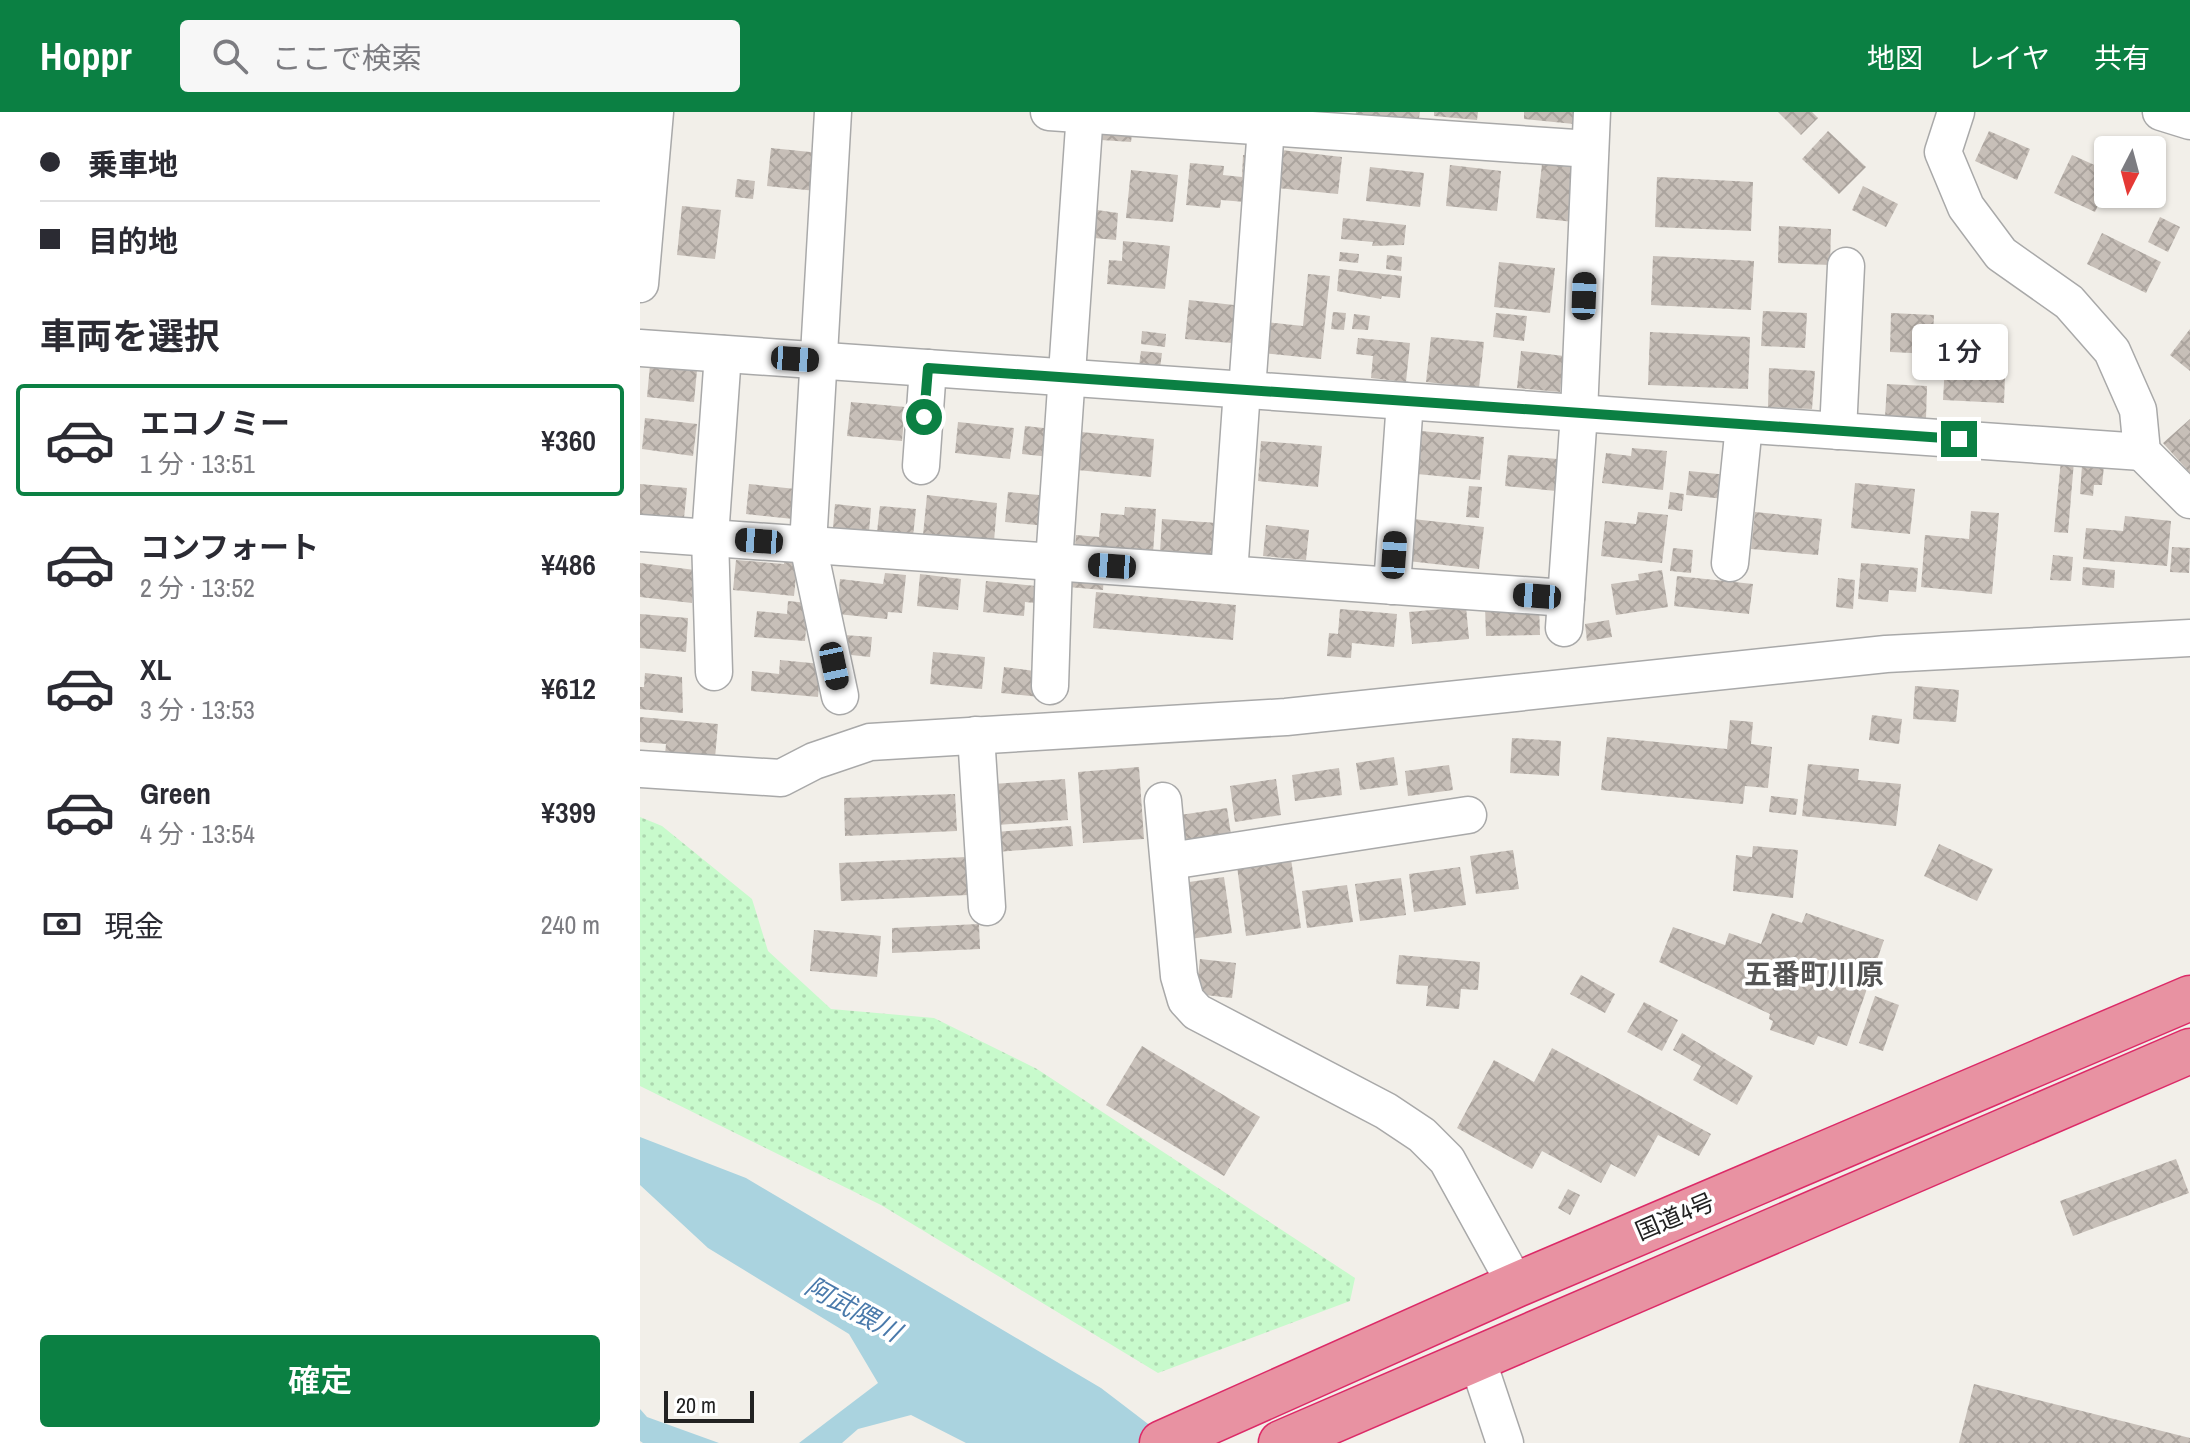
<!DOCTYPE html>
<html lang="ja">
<meta charset="utf-8">
<style>
:root{--surface:#fff;--page:#f7f7f7;--text:#2b2b33;--muted:#7c7c81;--line:#e1e1e2;--accent:#0b8043}
body{margin:0;font-family:"Archivo Narrow","Noto Sans JP",sans-serif;background:var(--page);color:var(--text);height:100vh;display:flex;flex-direction:column;font-size:30px;white-space:nowrap}
*{box-sizing:border-box;margin:0}
p{font-size:26px;color:var(--muted)}
.icon{flex:none;width:44px;height:44px;fill:none;stroke:currentColor;stroke-width:2;stroke-linecap:round;stroke-linejoin:round}
.map{position:relative;flex:1;overflow:hidden}
.side{display:flex;flex-direction:column;background:var(--surface);width:640px}
.side>*{flex:none}
.guide{display:grid;align-content:center;height:176px;padding:0 40px;background:var(--surface)}
.needle{width:52px;rotate:186deg}
.controls{position:absolute;left:1454px;top:24px;display:grid;gap:16px}
.controls a{display:grid;place-items:center;width:72px;height:72px;border-radius:8px;background:var(--surface);box-shadow:0 2px 6px #0004;font-size:40px}
.scale{position:absolute;left:24px;bottom:20px;width:90px;box-sizing:border-box;padding-left:8px;border:4px solid #222;border-top:0;font-size:22px;line-height:28px;white-space:nowrap;color:#222;-webkit-text-stroke:6px #fff;paint-order:stroke}
.end{position:absolute;width:36px;height:36px;margin:-18px;border:10px solid #0b8043;background:#fff;box-shadow:0 0 0 4px #fff}
.from{border-radius:50%}
.bubble{position:absolute;height:56px;border-radius:8px;background:var(--surface);box-shadow:0 2px 6px #0004;font-size:26px;font-weight:600;line-height:56px;text-align:center}
.car{position:absolute;width:24px;height:48px;margin:-24px -12px;border-radius:10px;box-shadow:0 0 6px 2px #0007;background:linear-gradient(#222 24%,#8ab4d8 0 40%,#222 0 76%,#8ab4d8 0 86%,#222 0)}
.guide b{display:flex;align-items:center;gap:28px;height:76px;font-size:30px}
.guide b+b{border-top:2px solid var(--line)}
.guide i{width:20px;height:20px;background:var(--text)}
ul{padding:0;list-style:none}
li{display:flex;align-items:center;gap:24px;height:112px;margin:0 16px 12px;padding:0 24px;border:4px solid transparent;border-radius:8px}
li div{flex:1}
li b{display:block;font-size:30px}
li em{font-style:normal;font-weight:600}
li.active{border-color:var(--accent)}
li>.icon{width:72px;height:72px;stroke-width:1.5}
h2{padding:0 40px;font-size:36px;line-height:96px}
.pay{display:flex;align-items:center;gap:20px;height:88px;padding:0 40px;font-size:30px}
.pay p{margin-inline-start:auto}
.action{display:flex;gap:16px;margin-top:auto;padding:16px 40px}
.action a{flex:1;height:92px;border-radius:8px;background:var(--accent);color:#fff;font-size:32px;font-weight:600;line-height:92px;text-align:center}
header{display:flex;align-items:center;gap:48px;box-sizing:border-box;height:112px;padding:0 40px;background:var(--accent);color:#fff}
header strong{font-size:38px}
nav{display:flex;gap:44px;margin-inline-start:auto;font-size:28px}
.search{width:560px;height:72px;background:var(--page);display:flex;align-items:center;gap:20px;box-sizing:border-box;padding:0 28px;border-radius:8px;color:var(--muted);font-size:30px}
main{display:flex;flex:1;min-height:0}
.map>svg:first-child{display:block}
.park{fill:url(#park-dots)}
.water{fill:#aad3df}
.building{fill:url(#building-cross-hatch)}
.lines{fill:none;stroke-linecap:round;stroke-linejoin:round}
.minor-casing{stroke:#a9a9a9;stroke-width:39}
.highway-casing{stroke:#dc2a67;stroke-width:47}
.minor{stroke:#fff;stroke-width:36}
.highway{stroke:#e892a2;stroke-width:44}
.route{stroke:#0b8043;stroke-width:10}
.labels{text-anchor:middle;stroke-width:7;stroke-linejoin:round;paint-order:stroke}
.street-label{font-size:24px;fill:#222;stroke:#fff}
.water-label{font-size:26px;font-style:italic;fill:#4a7aab;stroke:#fff}
.quarter-label{font-size:28px;font-weight:bold;fill:#555;stroke:#fff}
</style>
<header>
<strong>Hoppr</strong>
<div class="search"><svg class="icon" aria-label="search" viewBox="0 0 24 24"><circle cx="10" cy="10" r="6"/><path d="M15 15l6 6"/></svg>ここで検索</div>
<nav><a>地図</a><a>レイヤ</a><a>共有</a></nav>
</header>
<main>
<section class="side">
<div class="guide">
<b><i class="from"></i>乗車地</b>
<b><i></i>目的地</b>
</div>
<h2>車両を選択</h2>
<ul>
<li class="active"><svg class="icon" aria-label="car" viewBox="0 0 24 24"><path d="M5 17H2v-5l4-1 3-4h7l3 4 3 1v5h-3M9 17h6M6 11h13"/><circle cx="7" cy="17" r="2"/><circle cx="17" cy="17" r="2"/></svg><div><b>エコノミー</b><p>1 分 · 13:51</p></div><em>¥360</em></li>
<li><svg class="icon" aria-label="car" viewBox="0 0 24 24"><path d="M5 17H2v-5l4-1 3-4h7l3 4 3 1v5h-3M9 17h6M6 11h13"/><circle cx="7" cy="17" r="2"/><circle cx="17" cy="17" r="2"/></svg><div><b>コンフォート</b><p>2 分 · 13:52</p></div><em>¥486</em></li>
<li><svg class="icon" aria-label="car" viewBox="0 0 24 24"><path d="M5 17H2v-5l4-1 3-4h7l3 4 3 1v5h-3M9 17h6M6 11h13"/><circle cx="7" cy="17" r="2"/><circle cx="17" cy="17" r="2"/></svg><div><b>XL</b><p>3 分 · 13:53</p></div><em>¥612</em></li>
<li><svg class="icon" aria-label="car" viewBox="0 0 24 24"><path d="M5 17H2v-5l4-1 3-4h7l3 4 3 1v5h-3M9 17h6M6 11h13"/><circle cx="7" cy="17" r="2"/><circle cx="17" cy="17" r="2"/></svg><div><b>Green</b><p>4 分 · 13:54</p></div><em>¥399</em></li>
</ul>
<div class="pay"><svg class="icon" aria-label="cash" viewBox="0 0 24 24"><path d="M3 7h18v10H3z"/><circle cx="12" cy="12" r="2"/></svg>現金<p>240 m</p></div>
<div class="action"><a>確定</a></div>
</section>
<div class="map">
<svg width="1550" height="1331" viewBox="0 0 1550 1331">
<defs>
<pattern id="park-dots" width="8" height="8" patternUnits="userSpaceOnUse" patternTransform="scale(2)"><rect width="8" height="8" fill="#c8facc"/><path d="M2 2h.1M6 6h.1" fill="none" stroke="#acd6af" stroke-width="1.8" stroke-linecap="round"/></pattern>
<pattern id="building-cross-hatch" width="8" height="8" patternUnits="userSpaceOnUse" patternTransform="scale(2)"><rect width="8" height="8" fill="#c7bfb8"/><path d="M0 0l8 8M0 8l8-8" fill="none" stroke="#aba49e"/></pattern>
</defs>
<rect width="100%" height="100%" fill="#f2efe9"/>
<!-- park -->
<path class="park" d="M0,705L22,714L112,787L128,839L191,897L294,906L397,957L715,1166L710,1189L518,1261L241,1093L0,974Z"/>
<!-- water -->
<g class="water">
<path d="M0,1025L106,1066L461,1276L533,1331H326L271,1303L218,1317L202,1331H159L238,1271L209,1222L68,1136L0,1073Z"/>
<path d="M0,1297L7,1305L79,1331H3L0,1329Z"/>
</g>
<!-- building -->
<g class="building">
<path d="M716,0H780L778,12L715,5Z"/>
<path d="M794,0H838L837,8L794,4Z"/>
<path d="M884,0H935L934,12L884,7Z"/>
<path d="M1138,0H1172L1178,6L1161,23Z"/>
<path d="M463,12L493,15L491,30L461,28Z"/>
<path d="M1188,19L1226,55L1199,82L1162,47Z"/>
<path d="M1349,19L1390,37L1377,68L1335,49Z"/>
<path d="M131,36L180,41L176,79L127,74Z"/>
<path d="M641,38L702,45L698,82L637,76Z"/>
<path d="M603,43L616,44L605,90L581,88L580,96L546,93L550,51L584,54L583,63L602,65Z"/>
<path d="M1432,43L1468,59V71L1455,100L1414,81Z"/>
<path d="M902,52L940,56L934,110L896,106Z"/>
<path d="M810,53L861,59L857,99L806,94Z"/>
<path d="M730,55L784,61L780,95L726,89Z"/>
<path d="M491,58L538,63L533,110L486,106Z"/>
<path d="M1017,65L1113,70L1111,119L1015,115Z"/>
<path d="M97,67L115,69L113,87L95,85Z"/>
<path d="M1223,74L1258,92L1246,115L1212,98Z"/>
<path d="M42,94L81,98L75,147L37,143Z"/>
<path d="M457,98L478,101L476,128L454,126Z"/>
<path d="M1520,105L1540,115L1528,140L1508,130Z"/>
<path d="M703,106L766,113L764,133L732,134L733,130L701,127Z"/>
<path d="M1139,114L1191,117L1190,153L1138,151Z"/>
<path d="M1462,121L1521,150L1506,181L1447,152Z"/>
<path d="M483,129L530,134L525,177L467,172L469,148L482,149Z"/>
<path d="M700,140L719,142L718,151L699,149Z"/>
<path d="M747,143L762,145L761,159L746,157Z"/>
<path d="M1013,144L1114,149L1111,198L1011,193Z"/>
<path d="M859,150L915,156L910,201L854,195Z"/>
<path d="M699,157L762,164L760,186L742,184L741,187L697,179Z"/>
<path d="M668,162L690,164L681,247L623,241L626,210L663,214Z"/>
<path d="M549,188L603,194L592,231L545,227Z"/>
<path d="M1123,199L1167,201L1165,236L1121,234Z"/>
<path d="M693,200L706,201L704,218L691,217Z"/>
<path d="M856,201L887,204L884,229L853,225Z"/>
<path d="M1251,201L1294,203L1292,242L1250,240Z"/>
<path d="M714,202L730,204L728,218L712,217Z"/>
<path d="M1550,217V259L1530,243Z"/>
<path d="M502,219L526,222L525,235L501,232Z"/>
<path d="M1010,220L1110,225L1108,277L1008,273Z"/>
<path d="M791,225L844,230L839,276L786,270Z"/>
<path d="M718,226L770,231L766,270L731,266L733,244L716,242Z"/>
<path d="M1306,235L1366,237L1364,291L1303,288Z"/>
<path d="M501,239L522,241L520,256L499,254Z"/>
<path d="M881,239L924,244L920,280L877,276Z"/>
<path d="M10,253L57,258L54,290L7,285Z"/>
<path d="M1129,256L1175,259L1172,297L1128,295Z"/>
<path d="M1247,272L1287,274L1286,307L1245,305Z"/>
<path d="M211,290L265,295L262,329L207,324Z"/>
<path d="M5,306L57,312L53,344L2,337Z"/>
<path d="M1550,307V361L1523,331Z"/>
<path d="M318,310L374,316L370,347L315,341Z"/>
<path d="M385,314L413,317L410,345L382,342Z"/>
<path d="M781,319L844,325L840,368L777,362Z"/>
<path d="M441,320L514,327L511,365L437,358Z"/>
<path d="M621,329L682,334L678,375L618,369Z"/>
<path d="M992,336L1027,339L1023,378L962,371L966,341L991,344Z"/>
<path d="M868,343L918,347L916,379L865,374Z"/>
<path d="M1421,348L1434,349L1428,421L1414,420Z"/>
<path d="M1442,353L1464,354L1462,373H1454L1453,384L1440,382Z"/>
<path d="M1049,359L1088,363L1085,387L1046,383Z"/>
<path d="M1215,371L1275,377L1270,422L1211,416Z"/>
<path d="M0,372L47,376L44,406L0,402Z"/>
<path d="M109,372L156,377L153,407L106,402Z"/>
<path d="M829,374L842,375L839,406L826,405Z"/>
<path d="M368,380L409,384L406,414L365,410Z"/>
<path d="M1030,380L1044,382L1042,399L1028,397Z"/>
<path d="M287,383L357,391L354,430L283,423Z"/>
<path d="M195,392L231,396L229,420L193,416Z"/>
<path d="M240,394L276,397L273,424L237,420Z"/>
<path d="M485,395L516,397L513,441L435,434L436,423L459,425L461,401L484,403Z"/>
<path d="M1331,399L1359,401L1352,482L1281,475L1285,423L1329,427Z"/>
<path d="M998,400L1028,403L1022,451L961,444L965,409L996,412Z"/>
<path d="M1115,400L1182,407L1178,443L1111,437Z"/>
<path d="M1485,404L1531,409L1527,454L1443,447L1446,416L1483,419Z"/>
<path d="M522,407L577,411L574,445L520,440Z"/>
<path d="M773,407L844,415L839,457L768,449Z"/>
<path d="M626,413L669,418L666,448L623,444Z"/>
<path d="M1532,435L1550,436L1549,461L1530,460Z"/>
<path d="M1033,436L1053,438L1051,461L1030,459Z"/>
<path d="M145,442L158,444L154,484L93,478L96,448L144,452Z"/>
<path d="M1413,443L1433,445L1431,469L1410,468Z"/>
<path d="M0,451L55,458L52,491L0,485Z"/>
<path d="M1221,451L1278,456L1276,480L1249,478L1248,490L1218,487Z"/>
<path d="M1443,455L1475,458L1474,476L1442,473Z"/>
<path d="M1022,458L1028,495L976,503L971,472L999,468L998,462Z"/>
<path d="M245,461L266,463L262,501L248,500L247,507L197,502L200,467L243,472Z"/>
<path d="M430,461L464,463L463,478L428,475Z"/>
<path d="M280,462L321,467L318,498L277,494Z"/>
<path d="M1037,464L1113,472L1109,502L1034,494Z"/>
<path d="M1198,466L1215,468L1213,497L1196,495Z"/>
<path d="M346,469L406,475L404,492L385,490L384,504L343,500Z"/>
<path d="M456,480L596,493L593,528L453,516Z"/>
<path d="M148,489L168,491L165,529L114,525L117,499L147,502Z"/>
<path d="M899,493L900,523L846,524L845,494Z"/>
<path d="M826,495L829,527L772,532L769,500Z"/>
<path d="M700,497L757,502L754,535L712,531L711,546L687,544L689,521L698,522Z"/>
<path d="M0,502L48,506L46,540L0,536Z"/>
<path d="M969,508L972,525L947,529L945,512Z"/>
<path d="M204,523L232,525L230,545L202,542Z"/>
<path d="M293,540L345,545L342,577L290,572Z"/>
<path d="M140,548L181,552L178,585L111,579L112,559L139,562Z"/>
<path d="M364,555L402,560L400,585L361,581Z"/>
<path d="M5,561L42,565L43,601L0,597V575H4Z"/>
<path d="M1275,574L1319,578L1316,610L1273,607Z"/>
<path d="M1232,603L1262,607L1259,632L1229,628Z"/>
<path d="M0,605L78,612L75,646L25,642L26,632L0,630Z"/>
<path d="M1090,608L1113,610L1111,632L1132,635L1128,676L1105,674L1103,692L961,678L967,625L1087,637Z"/>
<path d="M872,626L921,629L919,664L870,661Z"/>
<path d="M754,645L758,673L720,678L716,651Z"/>
<path d="M1168,652L1219,657L1218,668L1261,672L1256,714L1162,704Z"/>
<path d="M809,653L813,678L768,684L765,659Z"/>
<path d="M499,655L504,727L443,731L438,660Z"/>
<path d="M699,656L702,683L655,689L652,663Z"/>
<path d="M425,667L428,708L357,713L353,672Z"/>
<path d="M636,667L641,703L595,710L590,674Z"/>
<path d="M315,682L317,719L205,724L204,686Z"/>
<path d="M1131,684L1158,687L1156,703L1129,700Z"/>
<path d="M587,696L591,723L544,730L540,703Z"/>
<path d="M431,714L433,734L357,740L356,720Z"/>
<path d="M1299,732L1353,757L1337,789L1284,764Z"/>
<path d="M1113,734L1158,738L1153,786L1093,779L1096,743L1112,745Z"/>
<path d="M873,738L879,777L836,782L830,744Z"/>
<path d="M326,745L328,783L201,789L199,751Z"/>
<path d="M651,747L661,816L606,824L597,754Z"/>
<path d="M820,755L826,793L774,800L769,762Z"/>
<path d="M584,765L592,821L550,827L542,771Z"/>
<path d="M761,766L766,803L720,809L715,772Z"/>
<path d="M707,773L713,810L667,816L662,779Z"/>
<path d="M1132,801L1162,811L1166,801L1244,828L1207,934L1178,924L1174,933L1130,918L1133,909L1129,907L1130,902L1019,850L1033,815L1085,833L1089,821L1121,832Z"/>
<path d="M339,812L340,837L252,841V816Z"/>
<path d="M174,818L241,824L237,865L170,859Z"/>
<path d="M759,843L840,850L838,878L821,877L819,897L786,894L788,874L756,872Z"/>
<path d="M560,847L596,851L592,886L556,882Z"/>
<path d="M941,863L975,882L965,901L930,882Z"/>
<path d="M1235,884L1259,893L1243,939L1219,931Z"/>
<path d="M1004,890L1038,908L1022,939L987,920Z"/>
<path d="M1042,921L1113,964L1097,993L1053,968L1061,954L1033,938Z"/>
<path d="M502,934L620,1005L584,1064L466,993Z"/>
<path d="M912,936L1071,1022L1059,1044L1018,1023L995,1065L971,1052L961,1071L902,1039L892,1057L817,1016L854,948L894,970Z"/>
<path d="M1536,1047L1549,1081L1433,1124L1420,1089Z"/>
<path d="M928,1077L940,1083L930,1103L918,1096Z"/>
<path d="M1334,1272L1550,1326V1331H1319Z"/>
</g>
<g class="lines">
<defs>
<g id="minor">
<path d="M193,0L168,433L200,584"/>
<path d="M409,0L950,37"/>
<path d="M1316,0L1303,40L1326,95L1361,142L1429,190L1472,239L1498,298L1502,340L1550,388"/>
<path d="M1521,0L1550,9"/>
<path d="M0,172L15,0"/>
<path d="M0,236L1502,340"/>
<path d="M607,278L626,15"/>
<path d="M1198,319L1206,154"/>
<path d="M281,354L288,256"/>
<path d="M0,421L926,486"/>
<path d="M1090,451L1104,313"/>
<path d="M589,462L602,278"/>
<path d="M752,474L765,289"/>
<path d="M924,516L939,301L952,0"/>
<path d="M74,560L70,425L83,242"/>
<path d="M410,574L414,450L445,0"/>
<path d="M336,623L347,795"/>
<path d="M0,657L141,666L174,649L230,630L646,605L1246,542L1550,526"/>
<path d="M523,689L539,864L546,888L557,900L746,999L782,1023L807,1048L876,1173"/>
<path d="M530,749L828,703"/>
<path d="M837,1247L865,1331"/>
</g>
<g id="highway">
<path d="M522,1331L876,1173L1550,886"/>
<path d="M641,1331L1550,939"/>
</g>
</defs>
<!-- minor casing -->
<use href="#minor" class="minor-casing"/>
<!-- highway casing -->
<use href="#highway" class="highway-casing"/>
<!-- minor -->
<use href="#minor" class="minor"/>
<!-- highway -->
<use href="#highway" class="highway"/>
</g>
<g class="lines">
<!-- route -->
<path class="route" d="M284,305L288,256L1319,327"/>
</g>
<g class="labels">
<!-- street labels -->
<g class="street-label">
<text transform="translate(1035 1105) rotate(-23)" y="8">国道4号</text>
</g>
<!-- water labels -->
<g class="water-label">
<text transform="translate(213 1197) rotate(29)" y="9">阿武隈川</text>
</g>
<!-- quarter labels -->
<g class="quarter-label">
<text x="1174" y="872">五番町川原</text>
</g>
</g>
</svg>
<div class="controls">
<a><svg class="needle" viewBox="-14 -14 28 28"><path d="M0-13l5 13h-10z" fill="#e53935"/><path d="M0 13l5-13h-10z" fill="#7c7c81"/></svg></a>
</div>
<div class="scale">20 m</div>
<i class="end from" style="left:284px;top:305px"></i>
<i class="end" style="left:1319px;top:327px"></i>
<div class="bubble" style="left:1272px;top:212px;width:96px">1 分</div>
<i class="car" style="left:944px;top:184px;rotate:2deg"></i>
<i class="car" style="left:155px;top:247px;rotate:94deg"></i>
<i class="car" style="left:119px;top:429px;rotate:274deg"></i>
<i class="car" style="left:754px;top:443px;rotate:4deg"></i>
<i class="car" style="left:472px;top:454px;rotate:274deg"></i>
<i class="car" style="left:897px;top:484px;rotate:274deg"></i>
<i class="car" style="left:194px;top:554px;rotate:168deg"></i>
</div>
</main>
